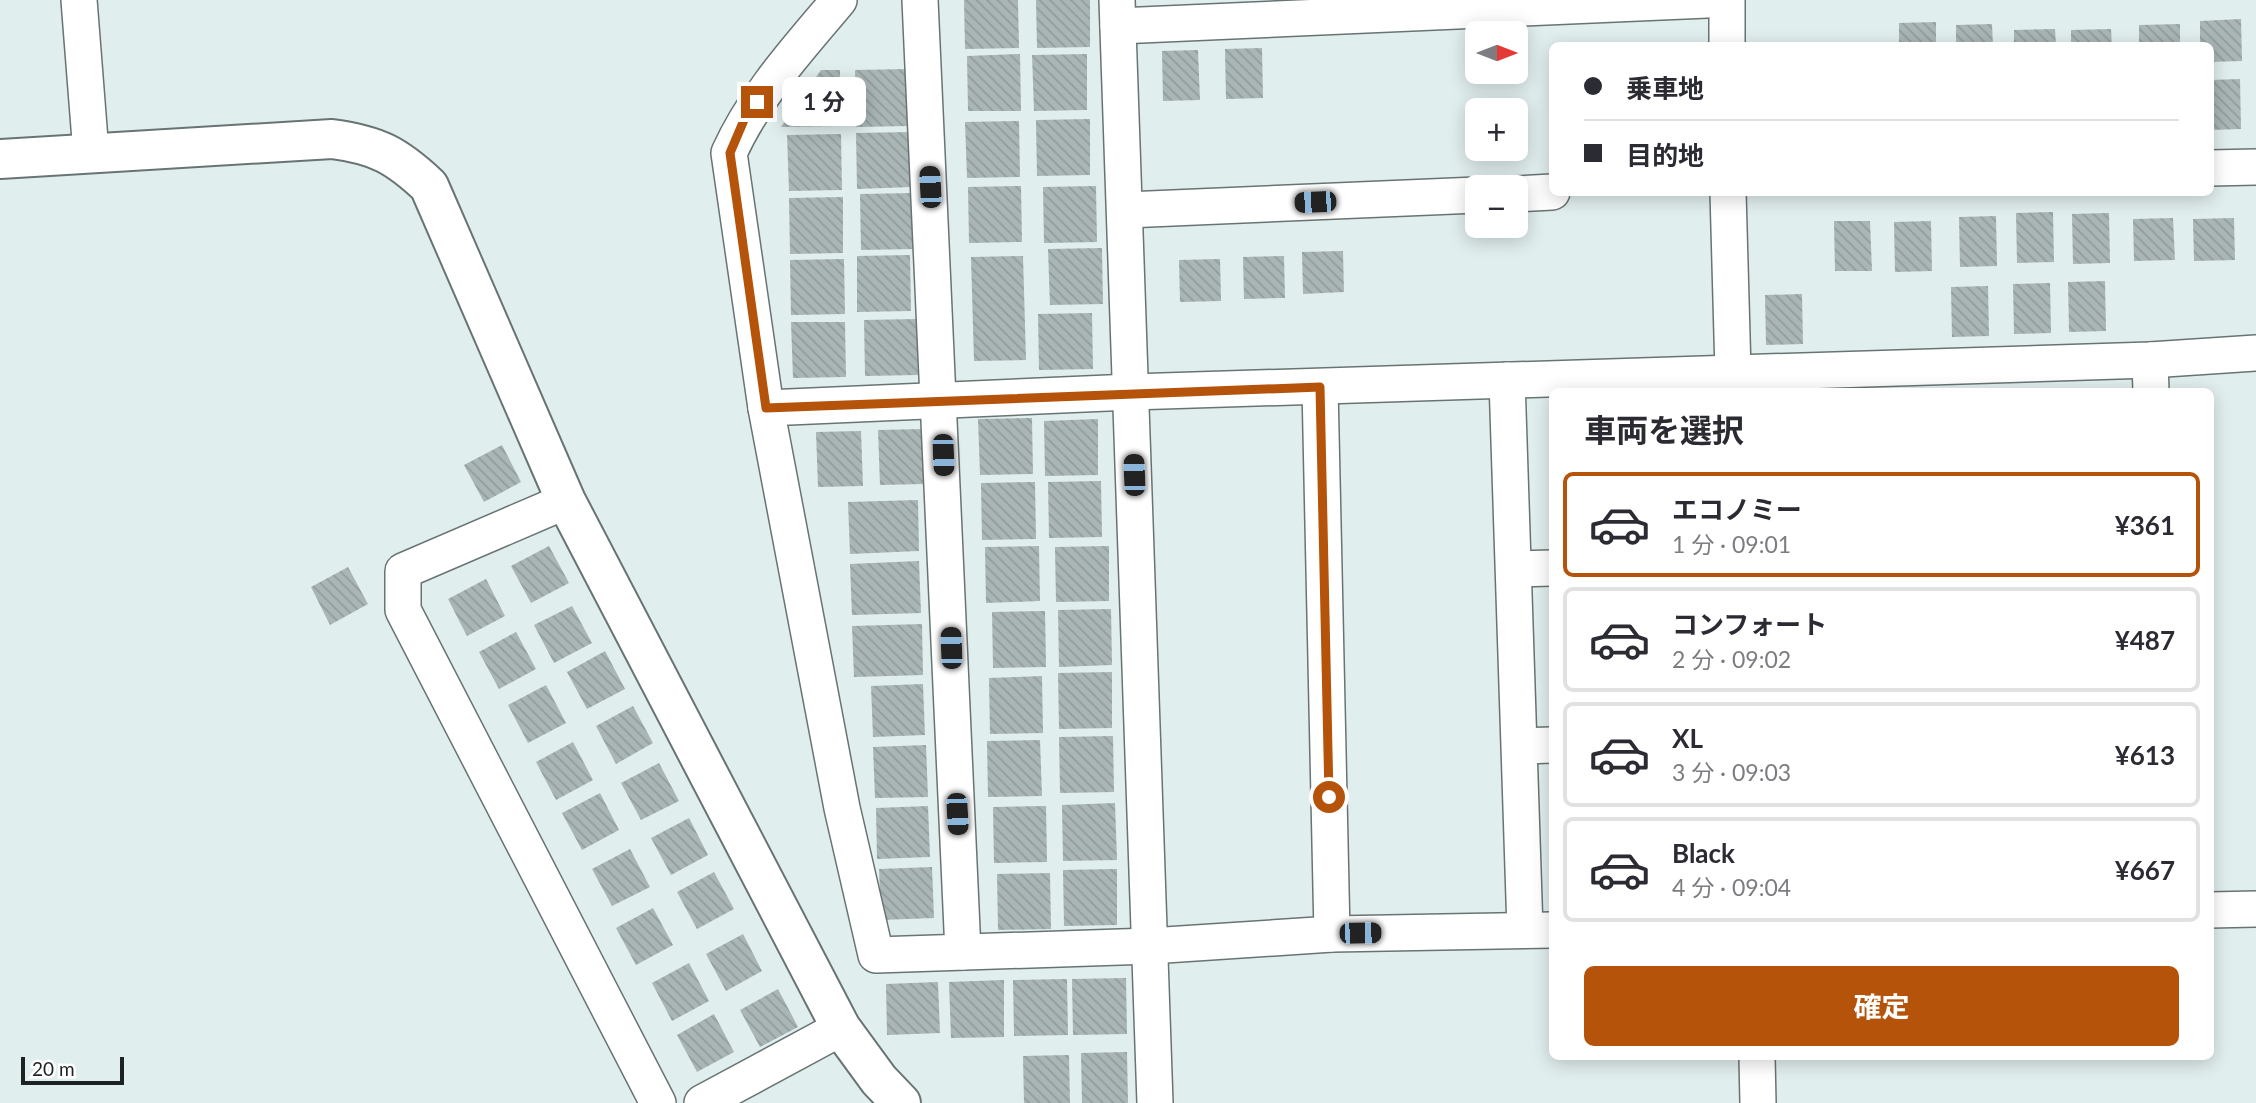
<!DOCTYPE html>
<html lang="ja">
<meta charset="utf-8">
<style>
:root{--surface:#fff;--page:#f2f2f3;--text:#2b2b33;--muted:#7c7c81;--line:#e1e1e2;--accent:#b45309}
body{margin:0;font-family:Lato,"Noto Sans JP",sans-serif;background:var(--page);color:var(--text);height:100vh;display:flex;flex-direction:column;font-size:26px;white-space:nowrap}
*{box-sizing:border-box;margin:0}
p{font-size:23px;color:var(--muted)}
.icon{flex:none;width:38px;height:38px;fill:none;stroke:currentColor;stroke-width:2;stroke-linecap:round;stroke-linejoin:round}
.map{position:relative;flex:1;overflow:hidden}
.sheet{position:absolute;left:1549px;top:388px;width:665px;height:672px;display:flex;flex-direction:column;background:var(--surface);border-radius:10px;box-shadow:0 4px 18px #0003}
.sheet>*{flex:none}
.banner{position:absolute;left:1549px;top:42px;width:665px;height:154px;border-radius:10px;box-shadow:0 4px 18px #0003;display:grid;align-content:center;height:154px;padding:0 35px;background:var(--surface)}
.needle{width:46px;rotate:90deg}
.controls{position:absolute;left:1465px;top:21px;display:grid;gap:14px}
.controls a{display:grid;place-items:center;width:63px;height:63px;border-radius:10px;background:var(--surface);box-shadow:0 4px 18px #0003;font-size:35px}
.scale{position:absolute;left:21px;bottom:18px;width:103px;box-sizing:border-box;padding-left:7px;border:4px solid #1d2222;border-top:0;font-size:19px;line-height:24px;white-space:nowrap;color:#1d2222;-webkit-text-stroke:5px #fff;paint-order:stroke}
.end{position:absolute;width:32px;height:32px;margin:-16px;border:9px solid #b45309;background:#fff;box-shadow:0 0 0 4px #fff}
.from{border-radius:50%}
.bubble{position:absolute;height:49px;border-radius:10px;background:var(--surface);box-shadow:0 4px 18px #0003;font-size:23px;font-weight:700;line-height:49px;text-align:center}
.car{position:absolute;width:21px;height:42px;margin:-21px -10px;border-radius:9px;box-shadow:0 0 5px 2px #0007;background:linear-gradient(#222 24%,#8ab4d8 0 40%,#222 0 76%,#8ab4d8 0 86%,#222 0)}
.banner b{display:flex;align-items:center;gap:24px;height:66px;font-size:26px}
.banner b+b{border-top:2px solid var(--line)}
.banner i{width:18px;height:18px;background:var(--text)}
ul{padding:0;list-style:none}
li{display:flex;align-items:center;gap:21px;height:105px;margin:0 14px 10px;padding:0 21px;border:4px solid var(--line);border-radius:10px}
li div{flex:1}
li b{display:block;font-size:26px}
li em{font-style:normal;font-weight:700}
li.current{border-color:var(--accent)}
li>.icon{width:63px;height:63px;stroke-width:1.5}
h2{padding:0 35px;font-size:32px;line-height:84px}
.button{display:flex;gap:14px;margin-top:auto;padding:14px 35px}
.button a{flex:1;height:80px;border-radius:10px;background:var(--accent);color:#fff;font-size:28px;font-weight:700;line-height:80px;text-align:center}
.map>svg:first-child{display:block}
.building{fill:url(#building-back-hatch)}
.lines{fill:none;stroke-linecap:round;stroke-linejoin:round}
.minor-casing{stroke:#687473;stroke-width:38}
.tertiary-casing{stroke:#687473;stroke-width:42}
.minor{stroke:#fff;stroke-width:35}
.tertiary{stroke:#fff;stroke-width:38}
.route{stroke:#b45309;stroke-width:9}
</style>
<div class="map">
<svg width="2256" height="1103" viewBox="0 0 2256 1103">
<defs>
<pattern id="building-back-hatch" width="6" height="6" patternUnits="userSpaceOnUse" patternTransform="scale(1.75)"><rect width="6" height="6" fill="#a9b6b5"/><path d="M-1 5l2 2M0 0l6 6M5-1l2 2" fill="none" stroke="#919c9b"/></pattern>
</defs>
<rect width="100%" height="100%" fill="#e0eeed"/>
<!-- building -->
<g class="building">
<path d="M964,0H1018L1019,48L965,49Z"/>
<path d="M1036,0H1090V47L1037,48Z"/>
<path d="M2241,19L2242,61L2210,62V46H2200V21Z"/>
<path d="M1936,22V46H1899V23Z"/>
<path d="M1992,24L1993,46H1956V25Z"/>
<path d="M2180,24V46H2139V25Z"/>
<path d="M2055,29L2056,46H2014V30Z"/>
<path d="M2111,29L2112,46H2071V30Z"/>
<path d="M1262,48L1263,98L1226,99L1225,49Z"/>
<path d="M1198,50L1200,100L1163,101L1162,51Z"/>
<path d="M1020,54L1021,111H968L967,56Z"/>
<path d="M1087,54V110L1034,111L1032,55Z"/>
<path d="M909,69L910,126L856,127L855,70Z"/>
<path d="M821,70H840V126L781,127Z"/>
<path d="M2240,79L2241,129L2210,130V80Z"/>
<path d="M1090,119V175L1037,176L1036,120Z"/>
<path d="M1019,121L1020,177L967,178L965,122Z"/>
<path d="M910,132L911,187L857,189L856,133Z"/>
<path d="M841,134L842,190L789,191L787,135Z"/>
<path d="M1021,186L1022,242L969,243L968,187Z"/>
<path d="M1096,186L1097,242L1044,243L1043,187Z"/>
<path d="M913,193L914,249L861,250L860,194Z"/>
<path d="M843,197V253L790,254L789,198Z"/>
<path d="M2053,212L2054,262L2017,263L2016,213Z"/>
<path d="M2109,213L2110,263L2073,264L2072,214Z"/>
<path d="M1996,216L1997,266L1960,267L1959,217Z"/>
<path d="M2173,218L2175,260L2134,261L2133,219Z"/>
<path d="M2234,218L2235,260L2194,261L2193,219Z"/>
<path d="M1834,221H1870L1872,271H1835Z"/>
<path d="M1931,221L1932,271L1895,272L1894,222Z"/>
<path d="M1102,248L1103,304L1050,305L1048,249Z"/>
<path d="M1343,251L1344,292L1303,294L1302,252Z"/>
<path d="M910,255L911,311L857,312V256Z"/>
<path d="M1023,256L1026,360L974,361L971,257Z"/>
<path d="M1284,256L1285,298L1244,299L1243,257Z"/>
<path d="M844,259L845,314L791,315L790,260Z"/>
<path d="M1220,259L1221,301L1180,302L1179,260Z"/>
<path d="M2105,281L2106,331L2069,332L2068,282Z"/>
<path d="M2050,283L2051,333L2014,334L2013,284Z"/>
<path d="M1988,286L1989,336L1952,337L1951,287Z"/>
<path d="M1802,294L1803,344L1766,345L1765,295Z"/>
<path d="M1092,313L1093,369L1039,370L1038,314Z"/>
<path d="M917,319L918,375L865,376L864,320Z"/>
<path d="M791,322H845L846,377L793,378Z"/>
<path d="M2068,388V392H2031V389Z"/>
<path d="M1032,418L1033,474L980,475L978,419Z"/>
<path d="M1098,419V475L1045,476L1044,421Z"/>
<path d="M923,429L924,484L880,485L878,430Z"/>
<path d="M861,431L863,486L818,487L816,432Z"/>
<path d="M502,445L521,482L484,502L464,465Z"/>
<path d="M1101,481L1102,537L1049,538L1048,482Z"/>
<path d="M1035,482L1036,539L982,540L981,483Z"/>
<path d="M918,500L919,551L850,554L848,502Z"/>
<path d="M549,546L569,583L531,603L511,566Z"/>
<path d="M1039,546L1040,601L986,603L985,547Z"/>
<path d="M1109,546V601L1056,602L1055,547Z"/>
<path d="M919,561L921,613L852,615L850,564Z"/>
<path d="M348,567L368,604L330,625L311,587Z"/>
<path d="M486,579L505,616L467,636L448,599Z"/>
<path d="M572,606L592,643L554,663L534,625Z"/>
<path d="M1111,609L1112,665L1059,667L1058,610Z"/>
<path d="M1045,611L1046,667L993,668L992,612Z"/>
<path d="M922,624L923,675L854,677L852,626Z"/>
<path d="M516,632L536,669L499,689L479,652Z"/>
<path d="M605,651L625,689L587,709L567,672Z"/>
<path d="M1112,672V728L1059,729L1058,673Z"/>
<path d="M1042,676L1043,733L990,734L989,678Z"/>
<path d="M923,684L925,735L873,737L871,686Z"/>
<path d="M546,685L566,723L528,743L508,705Z"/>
<path d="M633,706L653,743L616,764L596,726Z"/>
<path d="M1113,736L1114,792L1060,793L1059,737Z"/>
<path d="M1040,740L1042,796L988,797L987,741Z"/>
<path d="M573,742L593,780L556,800L536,762Z"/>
<path d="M926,745L928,797L875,798L873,747Z"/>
<path d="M659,763L679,801L641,820L621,783Z"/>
<path d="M600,793L619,830L582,850L562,813Z"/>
<path d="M1115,803L1117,860L1063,861L1062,805Z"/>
<path d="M928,806L930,857L877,859L876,808Z"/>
<path d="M1046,806L1047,862L994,863L993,807Z"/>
<path d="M689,818L708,855L671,875L651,838Z"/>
<path d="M630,849L650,887L612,906L592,869Z"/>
<path d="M932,867L934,918L881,920L879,869Z"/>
<path d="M1117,869V925L1064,926L1063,870Z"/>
<path d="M714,872L734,909L697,929L677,892Z"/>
<path d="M1050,873L1051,929L998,930L997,874Z"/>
<path d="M653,908L673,945L636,965L616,928Z"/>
<path d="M743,934L762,971L726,991L706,954Z"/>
<path d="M689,963L709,1001L672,1021L652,983Z"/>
<path d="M1126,978L1127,1034L1073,1035L1072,979Z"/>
<path d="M1067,979L1068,1035L1014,1036L1013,980Z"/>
<path d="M1004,980V1037L951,1038L949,982Z"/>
<path d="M938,982L940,1033L887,1035L886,984Z"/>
<path d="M778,989L798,1027L760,1047L740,1010Z"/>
<path d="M714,1014L734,1052L697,1072L677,1035Z"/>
<path d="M1127,1052L1128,1103H1082L1081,1053Z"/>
<path d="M1069,1055L1070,1103H1024L1023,1056Z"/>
</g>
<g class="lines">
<defs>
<g id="minor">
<path d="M79,0L91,153"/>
<path d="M839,0C799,48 755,95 729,153L766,408L842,808L876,955L1150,946L1332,934L1552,930"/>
<path d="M920,0L963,952"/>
<path d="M1117,0L1155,1103"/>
<path d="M1727,0V46"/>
<path d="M1118,26L1707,0"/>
<path d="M2210,168L2256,167"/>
<path d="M1728,192L1733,372"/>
<path d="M1516,194L1552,192"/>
<path d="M1126,210L1477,195"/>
<path d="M2150,360L2151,392"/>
<path d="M1507,380L1525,930"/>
<path d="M1320,387L1332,934"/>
<path d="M766,408L1131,392L2150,360L2256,353"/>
<path d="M566,501L403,571V610L658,1103"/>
<path d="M1515,569L1552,568"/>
<path d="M1520,746L1552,745"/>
<path d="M2210,910L2256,909"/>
<path d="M1757,1057L1758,1103"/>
<path d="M702,1103L841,1028"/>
</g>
<path id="tertiary" d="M0,159L332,139C377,145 396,155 429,186L566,501L841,1028L879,1080L901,1103"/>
</defs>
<!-- minor casing -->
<use href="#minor" class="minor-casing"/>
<!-- tertiary casing -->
<use href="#tertiary" class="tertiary-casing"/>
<!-- minor -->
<use href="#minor" class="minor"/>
<!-- tertiary -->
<use href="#tertiary" class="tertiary"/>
</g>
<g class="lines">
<!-- route -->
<path class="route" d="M757,102L744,120L730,153L766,408L1320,387L1329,797"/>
</g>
</svg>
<div class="controls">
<a><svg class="needle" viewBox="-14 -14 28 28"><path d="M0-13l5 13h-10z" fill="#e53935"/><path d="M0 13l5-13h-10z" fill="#7c7c81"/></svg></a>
<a>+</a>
<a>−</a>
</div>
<div class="scale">20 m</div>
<i class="end from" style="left:1329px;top:797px"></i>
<i class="end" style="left:757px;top:102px"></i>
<div class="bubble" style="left:782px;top:77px;width:84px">1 分</div>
<i class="car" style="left:930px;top:187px;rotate:357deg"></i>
<i class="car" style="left:1315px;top:202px;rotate:268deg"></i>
<i class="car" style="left:943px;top:455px;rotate:178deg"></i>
<i class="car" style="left:1134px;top:475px;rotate:358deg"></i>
<i class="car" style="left:951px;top:648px;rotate:358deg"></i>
<i class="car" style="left:957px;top:814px;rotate:177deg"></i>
<i class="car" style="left:1360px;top:933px;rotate:89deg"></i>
<div class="banner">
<b><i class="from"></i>乗車地</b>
<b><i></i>目的地</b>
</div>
<section class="sheet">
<h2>車両を選択</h2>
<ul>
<li class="current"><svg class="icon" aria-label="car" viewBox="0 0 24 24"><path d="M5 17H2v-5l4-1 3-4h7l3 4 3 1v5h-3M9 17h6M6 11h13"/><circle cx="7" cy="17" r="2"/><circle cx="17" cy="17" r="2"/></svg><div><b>エコノミー</b><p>1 分 · 09:01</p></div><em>¥361</em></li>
<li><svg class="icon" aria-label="car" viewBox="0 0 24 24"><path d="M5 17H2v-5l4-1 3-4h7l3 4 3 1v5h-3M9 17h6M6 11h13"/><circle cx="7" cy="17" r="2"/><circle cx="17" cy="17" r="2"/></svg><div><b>コンフォート</b><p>2 分 · 09:02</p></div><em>¥487</em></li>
<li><svg class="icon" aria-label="car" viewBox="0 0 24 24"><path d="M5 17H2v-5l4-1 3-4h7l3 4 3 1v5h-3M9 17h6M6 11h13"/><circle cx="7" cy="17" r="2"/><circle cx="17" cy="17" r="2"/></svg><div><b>XL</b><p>3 分 · 09:03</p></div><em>¥613</em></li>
<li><svg class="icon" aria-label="car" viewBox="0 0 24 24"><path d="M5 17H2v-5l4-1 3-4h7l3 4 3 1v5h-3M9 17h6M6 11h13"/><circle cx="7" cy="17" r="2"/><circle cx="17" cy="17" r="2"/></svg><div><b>Black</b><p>4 分 · 09:04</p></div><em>¥667</em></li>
</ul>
<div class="button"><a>確定</a></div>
</section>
</div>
